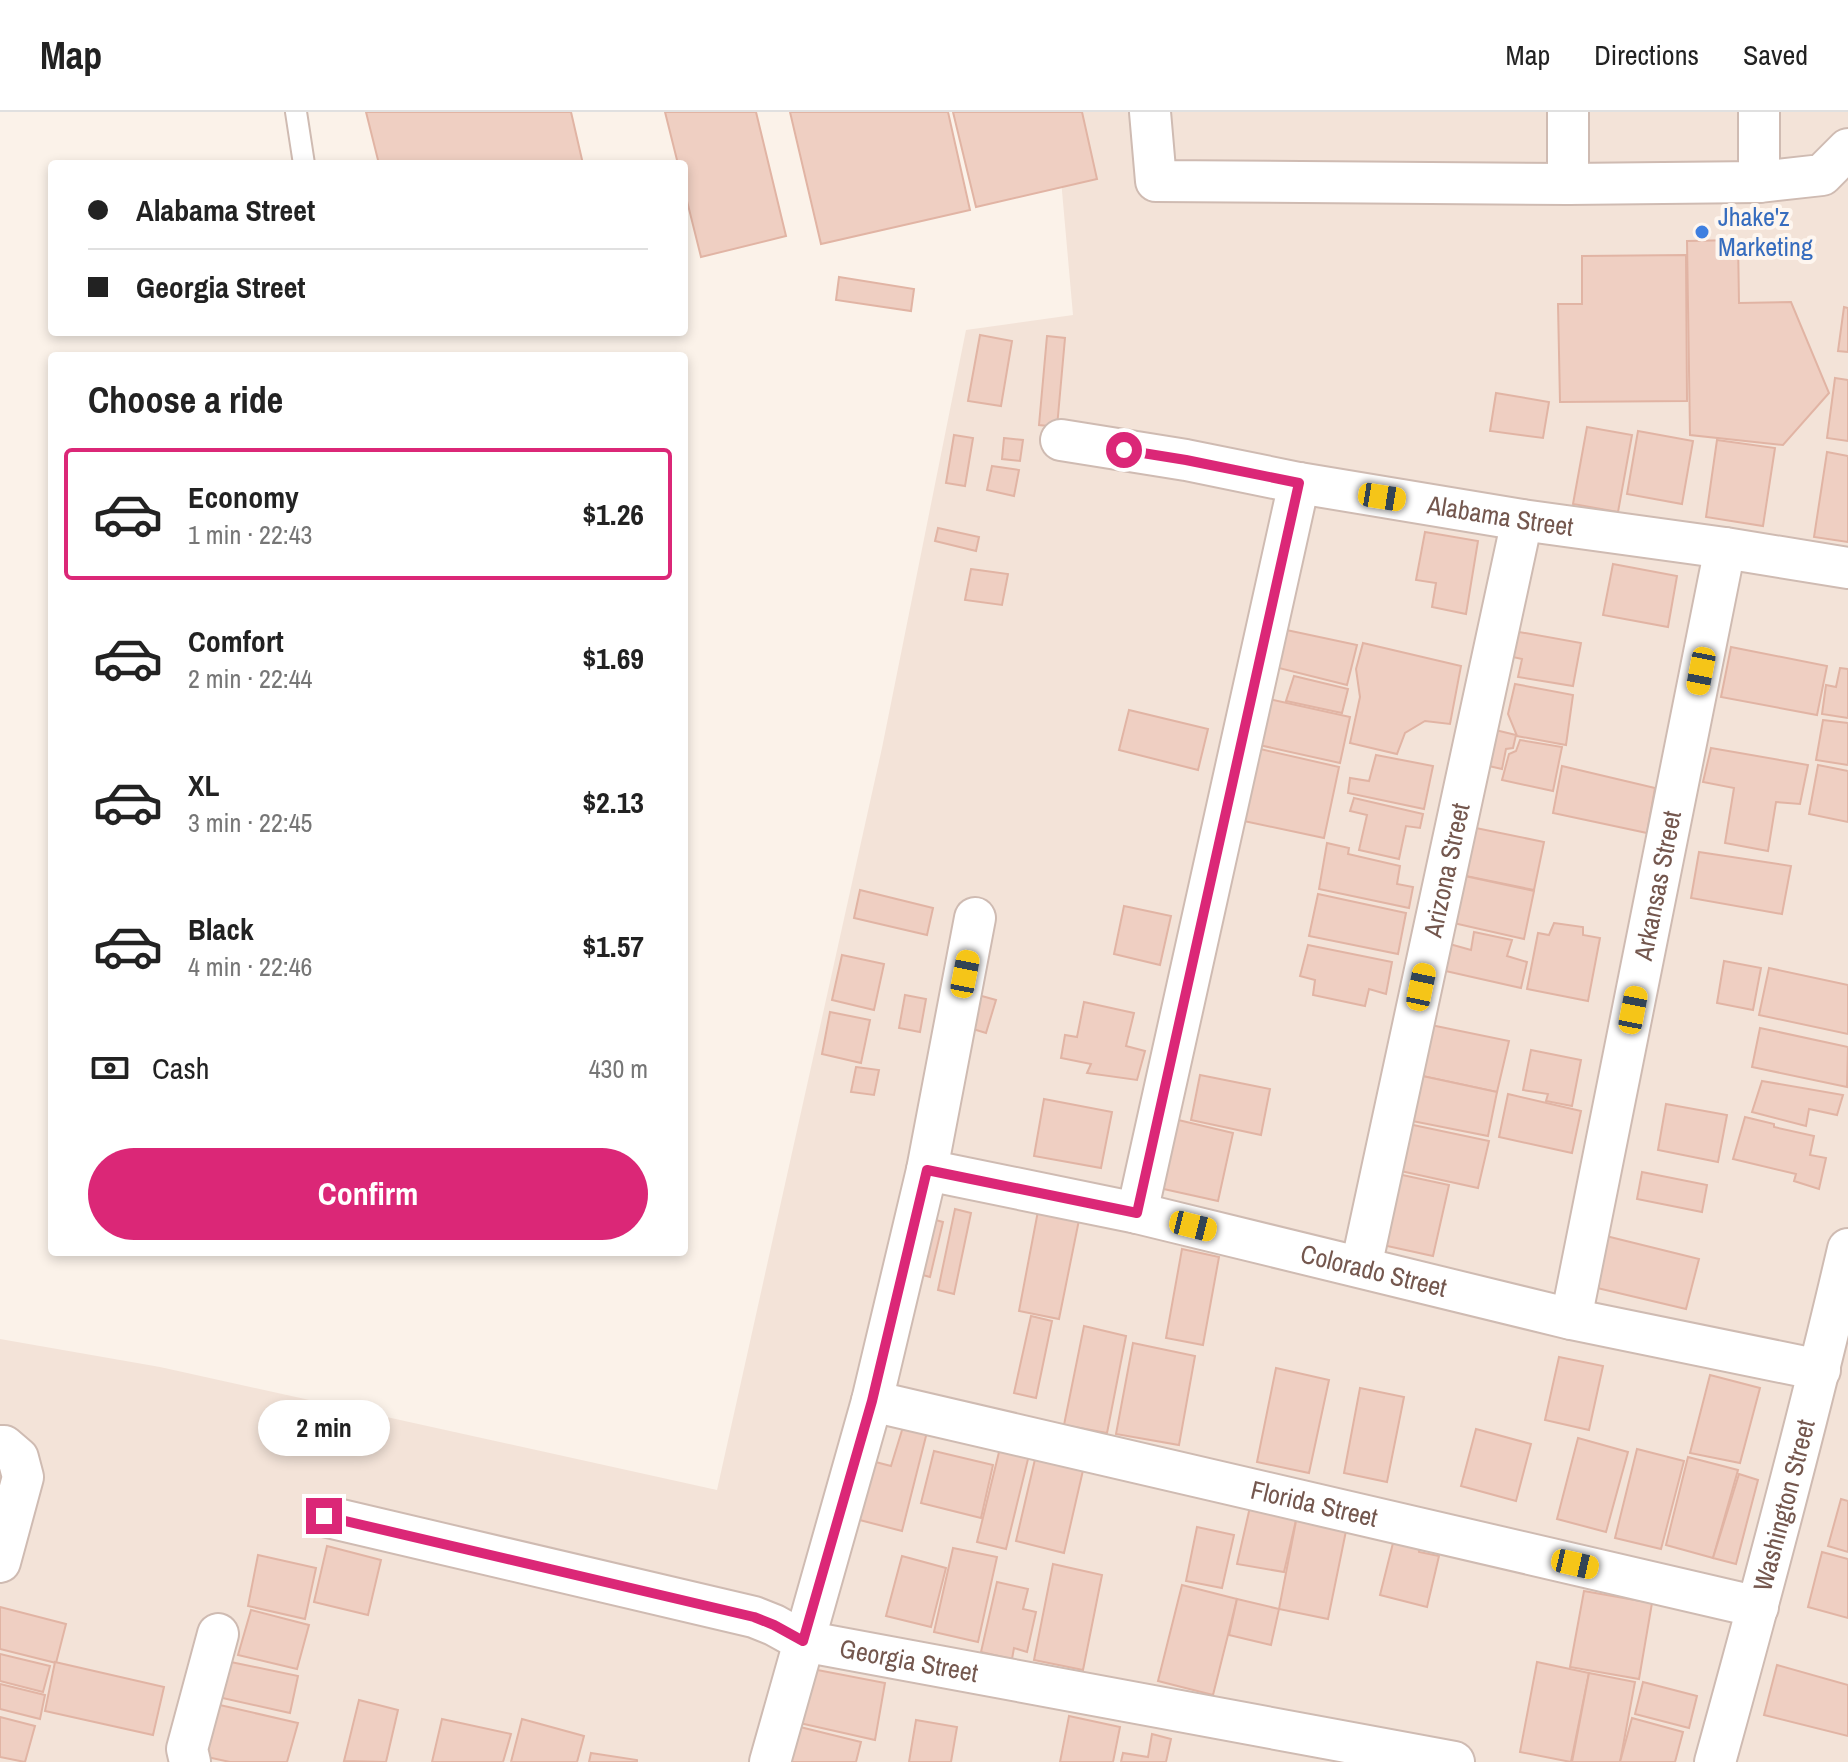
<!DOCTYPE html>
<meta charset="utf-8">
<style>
:root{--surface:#fff;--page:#f6f6f6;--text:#222;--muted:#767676;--line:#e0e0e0;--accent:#db2777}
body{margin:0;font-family:"Archivo Narrow",sans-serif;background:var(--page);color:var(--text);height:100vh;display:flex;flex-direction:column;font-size:30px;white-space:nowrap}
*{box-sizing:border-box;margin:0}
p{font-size:26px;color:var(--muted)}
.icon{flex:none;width:44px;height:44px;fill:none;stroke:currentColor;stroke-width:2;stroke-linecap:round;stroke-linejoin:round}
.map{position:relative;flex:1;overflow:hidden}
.side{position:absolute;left:48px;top:240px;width:640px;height:904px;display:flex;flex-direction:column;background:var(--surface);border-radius:8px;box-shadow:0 4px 12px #0003}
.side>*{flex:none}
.hud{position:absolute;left:48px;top:48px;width:640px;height:176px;border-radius:8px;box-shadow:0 4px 12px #0003;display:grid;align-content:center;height:176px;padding:0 40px;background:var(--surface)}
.end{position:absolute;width:36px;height:36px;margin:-18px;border:10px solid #db2777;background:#fff;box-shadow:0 0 0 4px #fff}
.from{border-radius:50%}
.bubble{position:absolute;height:56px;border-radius:28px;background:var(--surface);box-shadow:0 4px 12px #0003;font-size:26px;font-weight:700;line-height:56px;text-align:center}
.car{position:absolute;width:24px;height:48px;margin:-24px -12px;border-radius:10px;box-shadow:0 0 6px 2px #0007;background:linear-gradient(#f5c518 24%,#345 0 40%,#f5c518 0 76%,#345 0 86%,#f5c518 0)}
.hud b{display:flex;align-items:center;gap:28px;height:76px;font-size:30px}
.hud b+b{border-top:2px solid var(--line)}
.hud i{width:20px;height:20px;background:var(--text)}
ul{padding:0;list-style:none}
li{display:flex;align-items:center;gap:24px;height:132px;margin:0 16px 12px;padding:0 24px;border:4px solid transparent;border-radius:8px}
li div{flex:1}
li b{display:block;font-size:30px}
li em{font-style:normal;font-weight:700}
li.current{border-color:var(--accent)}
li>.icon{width:72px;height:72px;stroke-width:1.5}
h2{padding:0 40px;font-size:36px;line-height:96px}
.pay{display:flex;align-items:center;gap:20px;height:88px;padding:0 40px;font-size:30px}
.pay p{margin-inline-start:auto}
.button{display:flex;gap:16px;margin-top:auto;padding:16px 40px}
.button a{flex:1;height:92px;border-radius:48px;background:var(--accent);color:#fff;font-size:32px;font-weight:700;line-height:92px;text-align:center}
header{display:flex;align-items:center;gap:48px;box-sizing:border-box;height:112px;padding:0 40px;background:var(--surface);border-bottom:2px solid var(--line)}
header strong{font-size:38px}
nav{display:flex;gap:44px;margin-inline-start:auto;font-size:28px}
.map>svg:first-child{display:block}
.residential{fill:#f3e3d8}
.building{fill:#efcfc2;stroke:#e1b4a4;stroke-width:2}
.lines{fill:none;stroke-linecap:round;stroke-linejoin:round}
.service-casing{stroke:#cfbbb2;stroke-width:24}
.minor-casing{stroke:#cfbbb2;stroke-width:44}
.service{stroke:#fff;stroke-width:20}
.minor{stroke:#fff;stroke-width:40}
.route{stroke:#db2777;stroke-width:10}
.shop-dot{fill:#3f7fe0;stroke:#fef6ef;stroke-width:3}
.labels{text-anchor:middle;stroke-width:8;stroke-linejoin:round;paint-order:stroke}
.shop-label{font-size:26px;fill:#366cbe;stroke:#fef6ef;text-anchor:start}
.street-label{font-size:26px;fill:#74574e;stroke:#fef6ef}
</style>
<header>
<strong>Map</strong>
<nav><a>Map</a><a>Directions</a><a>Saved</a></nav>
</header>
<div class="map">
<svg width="1848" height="1650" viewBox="0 0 1848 1650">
<rect width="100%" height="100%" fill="#fbf2e9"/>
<!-- residential -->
<path class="residential" d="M1055,0H1848V1650H0V1227L160,1255L717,1378L882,636L966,218L1073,203Z"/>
<!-- building -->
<g class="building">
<path d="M366,0H571L583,52H379Z"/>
<path d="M665,0H756L786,124L701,145L684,77V52H678Z"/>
<path d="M790,0H948L970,98L821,132Z"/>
<path d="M953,0H1082L1097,67L976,95Z"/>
<path d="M1738,128L1739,191L1791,190L1829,281L1783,333L1690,323L1687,129Z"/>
<path d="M1686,143L1687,289L1560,290L1558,192H1582V144Z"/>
<path d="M839,165L914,177L911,199L836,188Z"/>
<path d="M1844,195L1848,196V240L1838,239Z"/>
<path d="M980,223L1012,229L1001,294L968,289Z"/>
<path d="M1047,224L1065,226L1057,315L1039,313Z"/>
<path d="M1835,266L1848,268V329L1827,326Z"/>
<path d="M1496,281L1549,290L1543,326L1490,319Z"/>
<path d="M1587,315L1632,323L1618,400L1573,392Z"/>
<path d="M1638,319L1693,329L1682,392L1627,382Z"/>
<path d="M954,323L973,326L965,374L946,371Z"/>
<path d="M1004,326L1023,328L1020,349L1002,347Z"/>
<path d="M1717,328L1775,336L1763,414L1706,405Z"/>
<path d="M1827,340L1848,344V430L1814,425Z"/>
<path d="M992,354L1019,358L1014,384L987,378Z"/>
<path d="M938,416L979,425L976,439L935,429Z"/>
<path d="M1425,420L1478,429L1466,502L1432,495L1436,471L1416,468Z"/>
<path d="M1613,452L1677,464L1668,515L1603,503Z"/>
<path d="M971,457L1008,462L1002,493L965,488Z"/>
<path d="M1277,516L1357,533L1347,573L1267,553Z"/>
<path d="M1508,518L1581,531L1573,574L1518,565L1522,547L1504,543Z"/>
<path d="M1363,531L1461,554L1450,612L1425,609L1405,621L1397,642L1350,631L1360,585L1356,557Z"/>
<path d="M1731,535L1827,554L1817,603L1721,585Z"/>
<path d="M1840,556L1848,557V606L1822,602L1826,573L1836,575Z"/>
<path d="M1294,564L1348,577L1342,601L1286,589Z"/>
<path d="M1515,572L1573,583L1566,633L1517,624L1508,602Z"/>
<path d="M1260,585L1350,605L1340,651L1250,631Z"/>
<path d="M1129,598L1208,617L1198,658L1119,638Z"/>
<path d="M1823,608L1848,611V653L1816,648Z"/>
<path d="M1487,616L1516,623L1513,636L1506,637L1502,657L1480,652Z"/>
<path d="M1520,628L1562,635L1553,679L1502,668L1509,642L1516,639Z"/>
<path d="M1256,636L1339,655L1324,726L1239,708Z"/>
<path d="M1711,636L1808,653L1800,692L1776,690L1768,739L1725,731L1734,676L1703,670Z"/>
<path d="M1376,643L1433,654L1424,697L1348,681L1350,666L1369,669Z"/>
<path d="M1818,653L1848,659V710L1809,702Z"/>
<path d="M1562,654L1655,676L1647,721L1553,701Z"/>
<path d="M1354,686L1423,702L1420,716L1406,714L1399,747L1359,738L1367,703L1350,699Z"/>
<path d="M1471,715L1544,730L1534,778L1461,763Z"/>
<path d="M1327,731L1349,736L1348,742L1400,754L1397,772L1413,775L1409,796L1319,777Z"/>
<path d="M1699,740L1791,754L1782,802L1691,786Z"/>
<path d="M1460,763L1534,779L1524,827L1449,810Z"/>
<path d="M860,778L933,796L927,823L854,806Z"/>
<path d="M1318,782L1406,801L1398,842L1309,824Z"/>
<path d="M1124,794L1171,804L1160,853L1114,842Z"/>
<path d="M1554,811L1583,815V823L1600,826L1588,889L1527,877L1538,821L1549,823Z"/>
<path d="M1474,820L1512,828L1507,844L1527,850L1521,876L1441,858L1446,831L1471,838Z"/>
<path d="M1308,833L1392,850L1386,882L1369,877L1365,894L1313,883L1315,868L1300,864Z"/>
<path d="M842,843L884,852L874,898L832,888Z"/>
<path d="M1724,849L1761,856L1753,898L1717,891Z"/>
<path d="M1769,856L1848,873V922L1759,903Z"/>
<path d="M971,881L996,888L986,921L963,914Z"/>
<path d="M905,883L926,887L920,920L899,916Z"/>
<path d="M1084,890L1134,901L1126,934L1145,939L1137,968L1087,961L1091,952L1061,946L1065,923L1077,925Z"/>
<path d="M830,900L870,908L861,951L822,942Z"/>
<path d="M1426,912L1509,929L1497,980L1413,962Z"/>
<path d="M1760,916L1848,935L1847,975L1752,955Z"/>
<path d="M1531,938L1581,948L1572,994L1546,989L1548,982L1523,978Z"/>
<path d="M856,955L879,958L874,983L851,980Z"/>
<path d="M1413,962L1497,980L1488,1024L1402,1007Z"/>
<path d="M1200,963L1270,977L1261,1023L1191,1008Z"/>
<path d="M1762,969L1843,983L1837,1003L1809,997L1806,1014L1752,1000Z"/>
<path d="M1508,982L1581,999L1572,1041L1499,1025Z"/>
<path d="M1044,987L1112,1000L1101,1056L1034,1044Z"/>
<path d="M1666,992L1727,1003L1718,1050L1658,1038Z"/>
<path d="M1745,1005L1774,1012V1015L1814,1024L1810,1043L1826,1046L1819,1077L1794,1069L1796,1062L1733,1047Z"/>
<path d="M1174,1007L1233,1021L1218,1089L1159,1076Z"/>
<path d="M1399,1010L1489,1029L1478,1076L1387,1056Z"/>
<path d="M1642,1060L1707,1073L1702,1100L1637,1087Z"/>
<path d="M1393,1061L1449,1073L1433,1144L1378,1132Z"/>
<path d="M955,1097L971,1101L954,1182L938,1178Z"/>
<path d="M1038,1099L1079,1108L1059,1207L1019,1199Z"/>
<path d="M921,1104L943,1110L930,1165L908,1159Z"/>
<path d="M1606,1124L1699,1147L1686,1197L1593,1175Z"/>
<path d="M1182,1137L1219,1145L1203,1233L1166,1226Z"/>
<path d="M1031,1204L1052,1209L1036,1286L1014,1281Z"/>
<path d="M1084,1214L1126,1224L1107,1321L1064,1313Z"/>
<path d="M1133,1231L1195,1244L1179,1333L1116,1322Z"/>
<path d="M1559,1245L1603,1254L1589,1318L1545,1308Z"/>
<path d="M1276,1256L1329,1268L1309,1361L1257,1350Z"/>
<path d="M1710,1263L1760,1276L1740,1351L1690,1341Z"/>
<path d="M1360,1276L1404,1285L1387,1370L1344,1361Z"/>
<path d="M903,1315L927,1320L902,1419L848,1405L864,1347L891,1354Z"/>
<path d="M1476,1317L1531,1332L1516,1389L1461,1374Z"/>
<path d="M1578,1326L1628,1340L1606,1420L1557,1407Z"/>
<path d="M1000,1336L1029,1343L1006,1437L977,1430Z"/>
<path d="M1637,1337L1684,1349L1661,1437L1615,1426Z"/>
<path d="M934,1339L993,1353L981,1406L921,1391Z"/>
<path d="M1036,1343L1084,1354L1064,1441L1016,1429Z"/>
<path d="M1688,1345L1738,1358L1713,1446L1666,1433Z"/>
<path d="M1739,1362L1758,1368L1736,1452L1713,1446Z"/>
<path d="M1841,1387L1848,1389V1440L1828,1434Z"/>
<path d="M1250,1395L1297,1404L1284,1460L1237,1452Z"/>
<path d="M1297,1404L1347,1414L1328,1507L1279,1497Z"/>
<path d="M1197,1415L1234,1423L1222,1476L1186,1469Z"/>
<path d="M1396,1419L1418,1425L1419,1440L1439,1444L1427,1495L1380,1483Z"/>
<path d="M327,1434L381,1448L368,1503L314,1490Z"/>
<path d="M953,1436L997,1445L978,1530L934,1520Z"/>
<path d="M1822,1440L1848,1447V1506L1808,1495Z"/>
<path d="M258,1443L316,1456L305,1507L248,1494Z"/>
<path d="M902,1444L946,1456L931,1515L886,1504Z"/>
<path d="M1053,1452L1102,1463L1083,1558L1034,1548Z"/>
<path d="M997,1470L1028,1477L1023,1497L1036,1500L1027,1540L1014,1536L1012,1547L981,1540Z"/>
<path d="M1182,1473L1237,1487L1213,1583L1158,1569Z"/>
<path d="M1584,1479L1652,1491L1639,1567L1570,1555Z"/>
<path d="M1237,1487L1279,1497L1271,1533L1229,1523Z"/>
<path d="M0,1495L66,1512L56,1551L0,1537Z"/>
<path d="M251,1498L309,1513L297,1557L238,1543Z"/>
<path d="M0,1542L50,1554L43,1580L0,1569Z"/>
<path d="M226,1549L298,1564L290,1601L218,1585Z"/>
<path d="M55,1550L164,1575L153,1623L45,1599Z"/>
<path d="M1537,1550L1589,1561L1571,1650L1520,1640Z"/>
<path d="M1777,1553L1848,1573V1624L1764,1603Z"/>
<path d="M807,1556L885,1571L875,1628L795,1610Z"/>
<path d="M1589,1561L1635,1570L1620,1650H1572Z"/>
<path d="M1643,1570L1697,1584L1689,1616L1635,1602Z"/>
<path d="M0,1572L45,1583L40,1607L0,1597Z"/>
<path d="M359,1588L398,1598L386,1650L344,1649Z"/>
<path d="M211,1591L298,1611L287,1650H230L198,1643Z"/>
<path d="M1069,1604L1120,1615L1113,1650H1060Z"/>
<path d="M0,1605L35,1614L25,1650L0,1645Z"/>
<path d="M1632,1606L1683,1620L1675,1650H1620Z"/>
<path d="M442,1607L511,1622L503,1650H432Z"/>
<path d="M522,1607L584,1624L577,1650H511Z"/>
<path d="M916,1608L957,1615L951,1650H909Z"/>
<path d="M796,1614L861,1630L856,1650H788Z"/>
<path d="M1152,1622L1171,1627L1166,1650H1121L1123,1641L1148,1645Z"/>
<path d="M591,1641L637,1648V1650H589Z"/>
</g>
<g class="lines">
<defs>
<path id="service" d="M296,0L304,52"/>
<g id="minor">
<path d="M1150,0L1156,69L1568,72L1759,70L1822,63L1848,37"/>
<path d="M1759,0V70"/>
<path d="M1568,72V0"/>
<path id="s1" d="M1061,328L1186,348L1299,371L1522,408L1725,436L1848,456"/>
<path id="s2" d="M927,1058L1137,1101L1571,1207L1820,1258"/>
<path d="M1137,1101L1299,371"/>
<path id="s3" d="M1361,1155L1522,408"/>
<path id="s4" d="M1571,1207L1725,436"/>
<path id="s5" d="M872,1289L1758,1495"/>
<path d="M0,1334H4L18,1346L23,1365L0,1450"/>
<path id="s6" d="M324,1404L754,1505L774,1513L803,1529L1454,1650"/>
<path d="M190,1650L187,1637L218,1522"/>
<path d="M770,1650L872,1289L927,1058L975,806"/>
<path id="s7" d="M1715,1650C1762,1480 1808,1309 1848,1137"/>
</g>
</defs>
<!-- service casing -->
<use href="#service" class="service-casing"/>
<!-- minor casing -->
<use href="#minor" class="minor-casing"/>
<!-- service -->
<use href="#service" class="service"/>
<!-- minor -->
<use href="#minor" class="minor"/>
</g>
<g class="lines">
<!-- route -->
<path class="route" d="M324,1404L754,1505L774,1513L803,1529L872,1289L927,1058L1137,1101L1299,371L1186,348L1124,338"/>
</g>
<!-- markers -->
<circle class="shop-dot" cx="1702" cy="120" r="8"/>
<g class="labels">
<!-- shop labels -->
<g class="shop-label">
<text x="1718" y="114">Jhake'z<tspan x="1718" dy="30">Marketing</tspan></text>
</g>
<!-- street labels -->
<g class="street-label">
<text dy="9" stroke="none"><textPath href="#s1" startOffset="446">Alabama Street</textPath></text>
<text dy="9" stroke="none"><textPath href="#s3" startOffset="406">Arizona Street</textPath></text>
<text dy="9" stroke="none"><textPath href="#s4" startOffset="442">Arkansas Street</textPath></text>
<text dy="9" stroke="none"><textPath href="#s2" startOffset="458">Colorado Street</textPath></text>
<text dy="9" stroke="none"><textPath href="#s5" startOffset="454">Florida Street</textPath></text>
<text dy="9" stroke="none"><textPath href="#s7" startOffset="266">Washington Street</textPath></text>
<text dy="9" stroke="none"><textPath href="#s6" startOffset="604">Georgia Street</textPath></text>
</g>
</g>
</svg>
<i class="end from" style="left:1124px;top:338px"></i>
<i class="end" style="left:324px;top:1404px"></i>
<div class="bubble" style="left:258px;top:1288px;width:132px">2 min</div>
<i class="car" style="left:1382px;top:385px;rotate:99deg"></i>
<i class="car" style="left:1701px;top:559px;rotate:191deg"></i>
<i class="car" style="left:965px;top:862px;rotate:11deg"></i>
<i class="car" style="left:1421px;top:875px;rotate:12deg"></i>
<i class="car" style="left:1633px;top:898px;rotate:11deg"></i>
<i class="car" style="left:1193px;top:1114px;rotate:104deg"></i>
<i class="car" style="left:1575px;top:1452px;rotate:103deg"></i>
<div class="hud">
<b><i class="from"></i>Alabama Street</b>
<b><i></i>Georgia Street</b>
</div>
<section class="side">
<h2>Choose a ride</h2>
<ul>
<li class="current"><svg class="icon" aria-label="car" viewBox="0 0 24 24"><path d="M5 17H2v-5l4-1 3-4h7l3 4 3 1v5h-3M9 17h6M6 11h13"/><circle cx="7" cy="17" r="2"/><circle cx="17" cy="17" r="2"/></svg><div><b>Economy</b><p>1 min · 22:43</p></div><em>$1.26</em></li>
<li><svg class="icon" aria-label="car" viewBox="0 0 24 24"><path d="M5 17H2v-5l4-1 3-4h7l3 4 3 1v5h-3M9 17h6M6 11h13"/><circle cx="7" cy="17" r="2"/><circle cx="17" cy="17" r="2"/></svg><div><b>Comfort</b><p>2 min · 22:44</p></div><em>$1.69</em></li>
<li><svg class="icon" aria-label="car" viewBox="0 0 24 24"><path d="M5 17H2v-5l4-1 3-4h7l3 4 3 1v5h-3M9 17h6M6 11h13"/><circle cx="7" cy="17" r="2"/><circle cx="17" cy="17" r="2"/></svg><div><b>XL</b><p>3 min · 22:45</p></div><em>$2.13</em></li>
<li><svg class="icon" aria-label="car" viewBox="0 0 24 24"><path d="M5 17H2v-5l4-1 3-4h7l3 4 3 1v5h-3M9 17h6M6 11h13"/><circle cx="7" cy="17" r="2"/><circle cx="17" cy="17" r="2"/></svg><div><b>Black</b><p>4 min · 22:46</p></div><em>$1.57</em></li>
</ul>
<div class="pay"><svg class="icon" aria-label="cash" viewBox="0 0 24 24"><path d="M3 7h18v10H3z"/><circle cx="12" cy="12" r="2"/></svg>Cash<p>430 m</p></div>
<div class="button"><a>Confirm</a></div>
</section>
</div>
